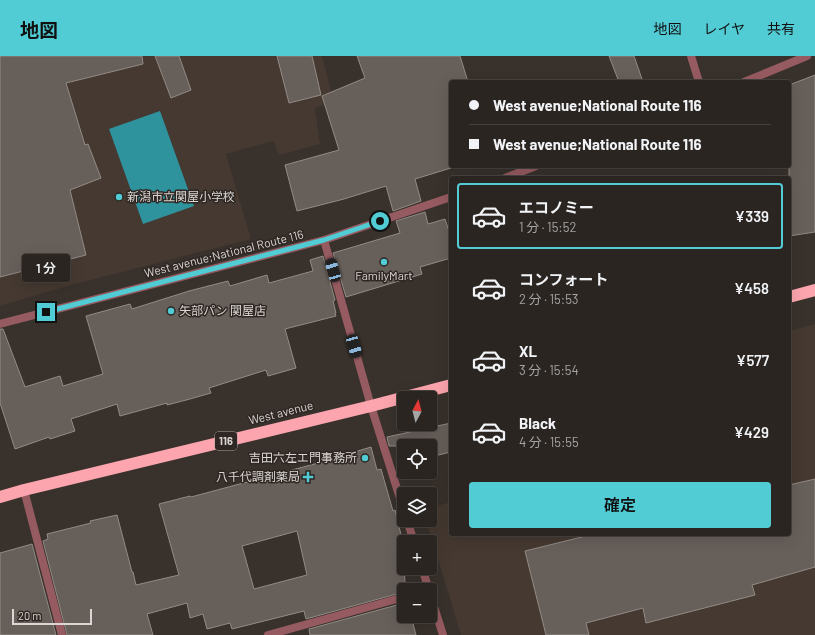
<!DOCTYPE html>
<html lang="ja">
<meta charset="utf-8">
<style>
:root{--surface:#2a2521;--page:#36312e;--text:#f1f3f6;--muted:#a5a5a5;--line:#46423f;--accent:#51ccd4}
body{margin:0;font-family:Barlow,"Noto Sans JP",sans-serif;background:var(--page);color:var(--text);height:100vh;display:flex;flex-direction:column;font-size:15px;white-space:nowrap}
*{box-sizing:border-box;margin:0}
p{font-size:13px;color:var(--muted)}
.icon{flex:none;width:22px;height:22px;fill:none;stroke:currentColor;stroke-width:2;stroke-linecap:round;stroke-linejoin:round}
.map{position:relative;flex:1;overflow:hidden}
.sheet{position:absolute;left:449px;top:120px;width:342px;height:360px;display:flex;flex-direction:column;background:var(--surface);border-radius:4px;box-shadow:0 4px 16px #0002,0 0 0 1px var(--line)}
.sheet>*{flex:none}
.banner{position:absolute;left:449px;top:24px;width:342px;height:88px;border-radius:4px;box-shadow:0 4px 16px #0002,0 0 0 1px var(--line);display:grid;align-content:center;height:88px;padding:0 20px;background:var(--surface)}
.needle{width:26px;rotate:7deg}
.tools{position:absolute;left:397px;top:335px;display:grid;gap:8px}
.tools a{display:grid;place-items:center;width:40px;height:40px;border-radius:4px;background:var(--surface);box-shadow:0 4px 16px #0002,0 0 0 1px var(--line);font-size:20px}
.scale{position:absolute;left:12px;bottom:10px;width:80px;box-sizing:border-box;padding-left:4px;border:2px solid #dbd6d3;border-top:0;font-size:11px;line-height:14px;white-space:nowrap;color:#dbd6d3;-webkit-text-stroke:3px #2e2723;paint-order:stroke}
.end{position:absolute;width:18px;height:18px;margin:-9px;border:5px solid #51ccd4;background:#111;box-shadow:0 0 0 2px #111}
.from{border-radius:50%}
.bubble{position:absolute;height:28px;border-radius:4px;background:var(--surface);box-shadow:0 4px 16px #0002,0 0 0 1px var(--line);font-size:13px;font-weight:600;line-height:28px;text-align:center}
.car{position:absolute;width:12px;height:24px;margin:-12px -6px;border-radius:5px;box-shadow:0 0 3px 1px #0007;background:linear-gradient(#222 24%,#8ab4d8 0 40%,#222 0 76%,#8ab4d8 0 86%,#222 0)}
.banner b{display:flex;align-items:center;gap:14px;height:38px;font-size:15px}
.banner b+b{border-top:1px solid var(--line)}
.banner i{width:10px;height:10px;background:var(--text)}
ul{padding:7px 0 0;list-style:none}
li{display:flex;align-items:center;gap:12px;height:66px;margin:0 8px 6px;padding:0 12px;border:2px solid transparent;border-radius:4px}
li div{flex:1}
li b{display:block;font-size:15px}
li em{font-style:normal;font-weight:600}
li.current{border-color:var(--accent)}
li>.icon{width:36px;height:36px;stroke-width:1.5}
.action{display:flex;gap:8px;margin-top:auto;padding:8px 20px}
.action a{flex:1;height:46px;border-radius:4px;background:var(--accent);color:#111;font-size:16px;font-weight:600;line-height:46px;text-align:center}
header{display:flex;align-items:center;gap:24px;box-sizing:border-box;height:56px;padding:0 20px;background:var(--accent);color:#111}
header strong{font-size:19px}
nav{display:flex;gap:22px;margin-inline-start:auto;font-size:14px}
.map>svg:first-child{display:block}
.built{fill:#453931}
.water{fill:#2f939e}
.building{fill:#675f5a;stroke:#938b85;fill-rule:evenodd}
.lines{fill:none;stroke-linecap:round;stroke-linejoin:round}
.street{stroke:#965b61;stroke-width:8}
.highway{stroke:#fca5ae;stroke-width:12}
.route{stroke:#51ccd4;stroke-width:5}
.poi-dot{fill:#51ccd4;stroke:#2e2723;stroke-width:1.5}
.labels{text-anchor:middle;stroke-width:3;stroke-linejoin:round;paint-order:stroke}
.shield{fill:#2e2723;stroke:#a7a29e;stroke-width:1}
.shield-label{font-size:11px;font-weight:bold;fill:#dbd6d3}
.poi-label{font-size:12px;fill:#dbd6d3;stroke:#2e2723;text-anchor:start}
.street-label{font-size:12px;fill:#dbd6d3;stroke:#2e2723}
</style>
<header>
<strong>地図</strong>
<nav><a>地図</a><a>レイヤ</a><a>共有</a></nav>
</header>
<div class="map">
<svg width="815" height="579" viewBox="0 0 815 579">
<rect width="100%" height="100%" fill="#38312c"/>
<!-- built -->
<g class="built">
<path d="M0,0H322L334,46L315,52L320,88L279,99L273,85L226,98L251,183L71,229L0,250Z"/>
<path d="M815,268V579H461L426,464H430V452L451,446V478H789V275Z"/>
</g>
<!-- water -->
<path class="water" d="M160,55L194,150L143,168L109,73Z"/>
<!-- building -->
<g class="building">
<path d="M0,0H142L143,8L66,27L85,89L88,88L101,122L70,134L86,199L0,221Z"/>
<path d="M155,0H179L191,34L171,42Z"/>
<path d="M277,0H312L321,39L289,47Z"/>
<path d="M357,0H460L468,26H451V112L415,123L421,145L393,155L386,130L344,143L297,155L285,109L339,94L322,40L365,22Z"/>
<path d="M609,0H634L643,26H619Z"/>
<path d="M815,19V176L789,180V29Z"/>
<path d="M425,156L428,168L445,163L451,181V202L420,211L422,218L346,241L333,197L400,177L396,165Z"/>
<path d="M323,200L335,244L333,245L336,257H335L336,260L285,273L296,312L268,320L266,314L209,332L211,337L190,343L167,349V347L120,360L117,348L71,363L75,375L50,383L49,381L15,393L0,347V273H3L25,331L60,320L63,330L103,318L86,260L130,248L132,253L189,235L228,225L230,230L267,219L269,227L313,215L310,204Z"/>
<path d="M451,367V396L430,401V390H389L387,381Z"/>
<path d="M371,391L377,414L381,413L393,455L395,454L404,491L405,534L404,536L306,563L304,555L232,573L230,567L207,573L203,558L190,562L187,547L147,558L153,579H67L43,485L48,483L47,478L91,467L90,465L117,459L132,516H133L136,529L179,519L159,448L190,440L191,441L348,399V398ZM297,475L307,519L254,533L242,490Z"/>
<path d="M815,423V511L752,529L755,539L646,567L643,552L586,567L589,579H546L525,495L594,478H789V429Z"/>
<path d="M32,488L56,579H0V497Z"/>
<path d="M404,547V560H411L416,579H310L309,573Z"/>
</g>
<g class="lines">
<!-- street -->
<g class="street">
<path d="M691,0L699,26"/>
<path d="M744,26L807,0"/>
<path d="M505,122L536,110"/>
<path d="M324,184L371,350L404,455"/>
<path d="M0,268L324,184L451,141"/>
<path d="M24,434L62,579"/>
<path d="M407,464L414,486"/>
<path d="M422,512L429,534"/>
<path d="M430,538L443,579"/>
<path d="M268,579L404,541"/>
</g>
<!-- highway -->
<g class="highway">
<path d="M789,241L815,234"/>
<path d="M0,441L24,434L371,350L451,329"/>
</g>
</g>
<g class="lines">
<!-- route -->
<path class="route" d="M46,256L324,184L380,165"/>
</g>
<!-- markers -->
<g class="poi-dot">
<circle cx="119" cy="141" r="4"/>
<circle cx="384" cy="206" r="4"/>
<circle cx="171" cy="255" r="4"/>
<circle cx="365" cy="402" r="4"/>
<path d="M306 415h4v4h4v4h-4v4h-4v-4h-4v-4h4z"/>
</g>
<g class="labels">
<!-- shield labels -->
<rect class="shield" x="215" y="376" width="22" height="18" rx="3"/>
<g class="shield-label">
<text x="226" y="389">116</text>
</g>
<!-- poi labels -->
<g class="poi-label">
<text x="127" y="145">新潟市立関屋小学校</text>
<text x="384" y="224" text-anchor="middle">FamilyMart</text>
<text x="179" y="259">矢部パン 関屋店</text>
<text x="357" y="406" text-anchor="end">吉田六左エ門事務所</text>
<text x="300" y="425" text-anchor="end">八千代調剤薬局</text>
</g>
<!-- street labels -->
<g class="street-label">
<text transform="translate(224 198) rotate(-14)" y="4">West avenue;National Route 116</text>
<text transform="translate(281 357) rotate(-14)" y="4">West avenue</text>
</g>
</g>
</svg>
<div class="tools">
<a><svg class="needle" viewBox="-14 -14 28 28"><path d="M0-13l5 13h-10z" fill="#e53935"/><path d="M0 13l5-13h-10z" fill="#a5a5a5"/></svg></a>
<a><svg class="icon" aria-label="locate" viewBox="0 0 24 24"><circle cx="12" cy="12" r="6"/><path d="M12 2v4M12 18v4M2 12h4M18 12h4"/></svg></a>
<a><svg class="icon" aria-label="layers" viewBox="0 0 24 24"><path d="M12 4l9 5-9 5-9-5zM3 14l9 5 9-5"/></svg></a>
<a>+</a>
<a>−</a>
</div>
<div class="scale">20 m</div>
<i class="end from" style="left:380px;top:165px"></i>
<i class="end" style="left:46px;top:256px"></i>
<div class="bubble" style="left:22px;top:198px;width:48px">1 分</div>
<i class="car" style="left:333px;top:214px;rotate:344deg"></i>
<i class="car" style="left:354px;top:290px;rotate:164deg"></i>
<div class="banner">
<b><i class="from"></i>West avenue;National Route 116</b>
<b><i></i>West avenue;National Route 116</b>
</div>
<section class="sheet">
<ul>
<li class="current"><svg class="icon" aria-label="car" viewBox="0 0 24 24"><path d="M5 17H2v-5l4-1 3-4h7l3 4 3 1v5h-3M9 17h6M6 11h13"/><circle cx="7" cy="17" r="2"/><circle cx="17" cy="17" r="2"/></svg><div><b>エコノミー</b><p>1 分 · 15:52</p></div><em>¥339</em></li>
<li><svg class="icon" aria-label="car" viewBox="0 0 24 24"><path d="M5 17H2v-5l4-1 3-4h7l3 4 3 1v5h-3M9 17h6M6 11h13"/><circle cx="7" cy="17" r="2"/><circle cx="17" cy="17" r="2"/></svg><div><b>コンフォート</b><p>2 分 · 15:53</p></div><em>¥458</em></li>
<li><svg class="icon" aria-label="car" viewBox="0 0 24 24"><path d="M5 17H2v-5l4-1 3-4h7l3 4 3 1v5h-3M9 17h6M6 11h13"/><circle cx="7" cy="17" r="2"/><circle cx="17" cy="17" r="2"/></svg><div><b>XL</b><p>3 分 · 15:54</p></div><em>¥577</em></li>
<li><svg class="icon" aria-label="car" viewBox="0 0 24 24"><path d="M5 17H2v-5l4-1 3-4h7l3 4 3 1v5h-3M9 17h6M6 11h13"/><circle cx="7" cy="17" r="2"/><circle cx="17" cy="17" r="2"/></svg><div><b>Black</b><p>4 分 · 15:55</p></div><em>¥429</em></li>
</ul>
<div class="action"><a>確定</a></div>
</section>
</div>
